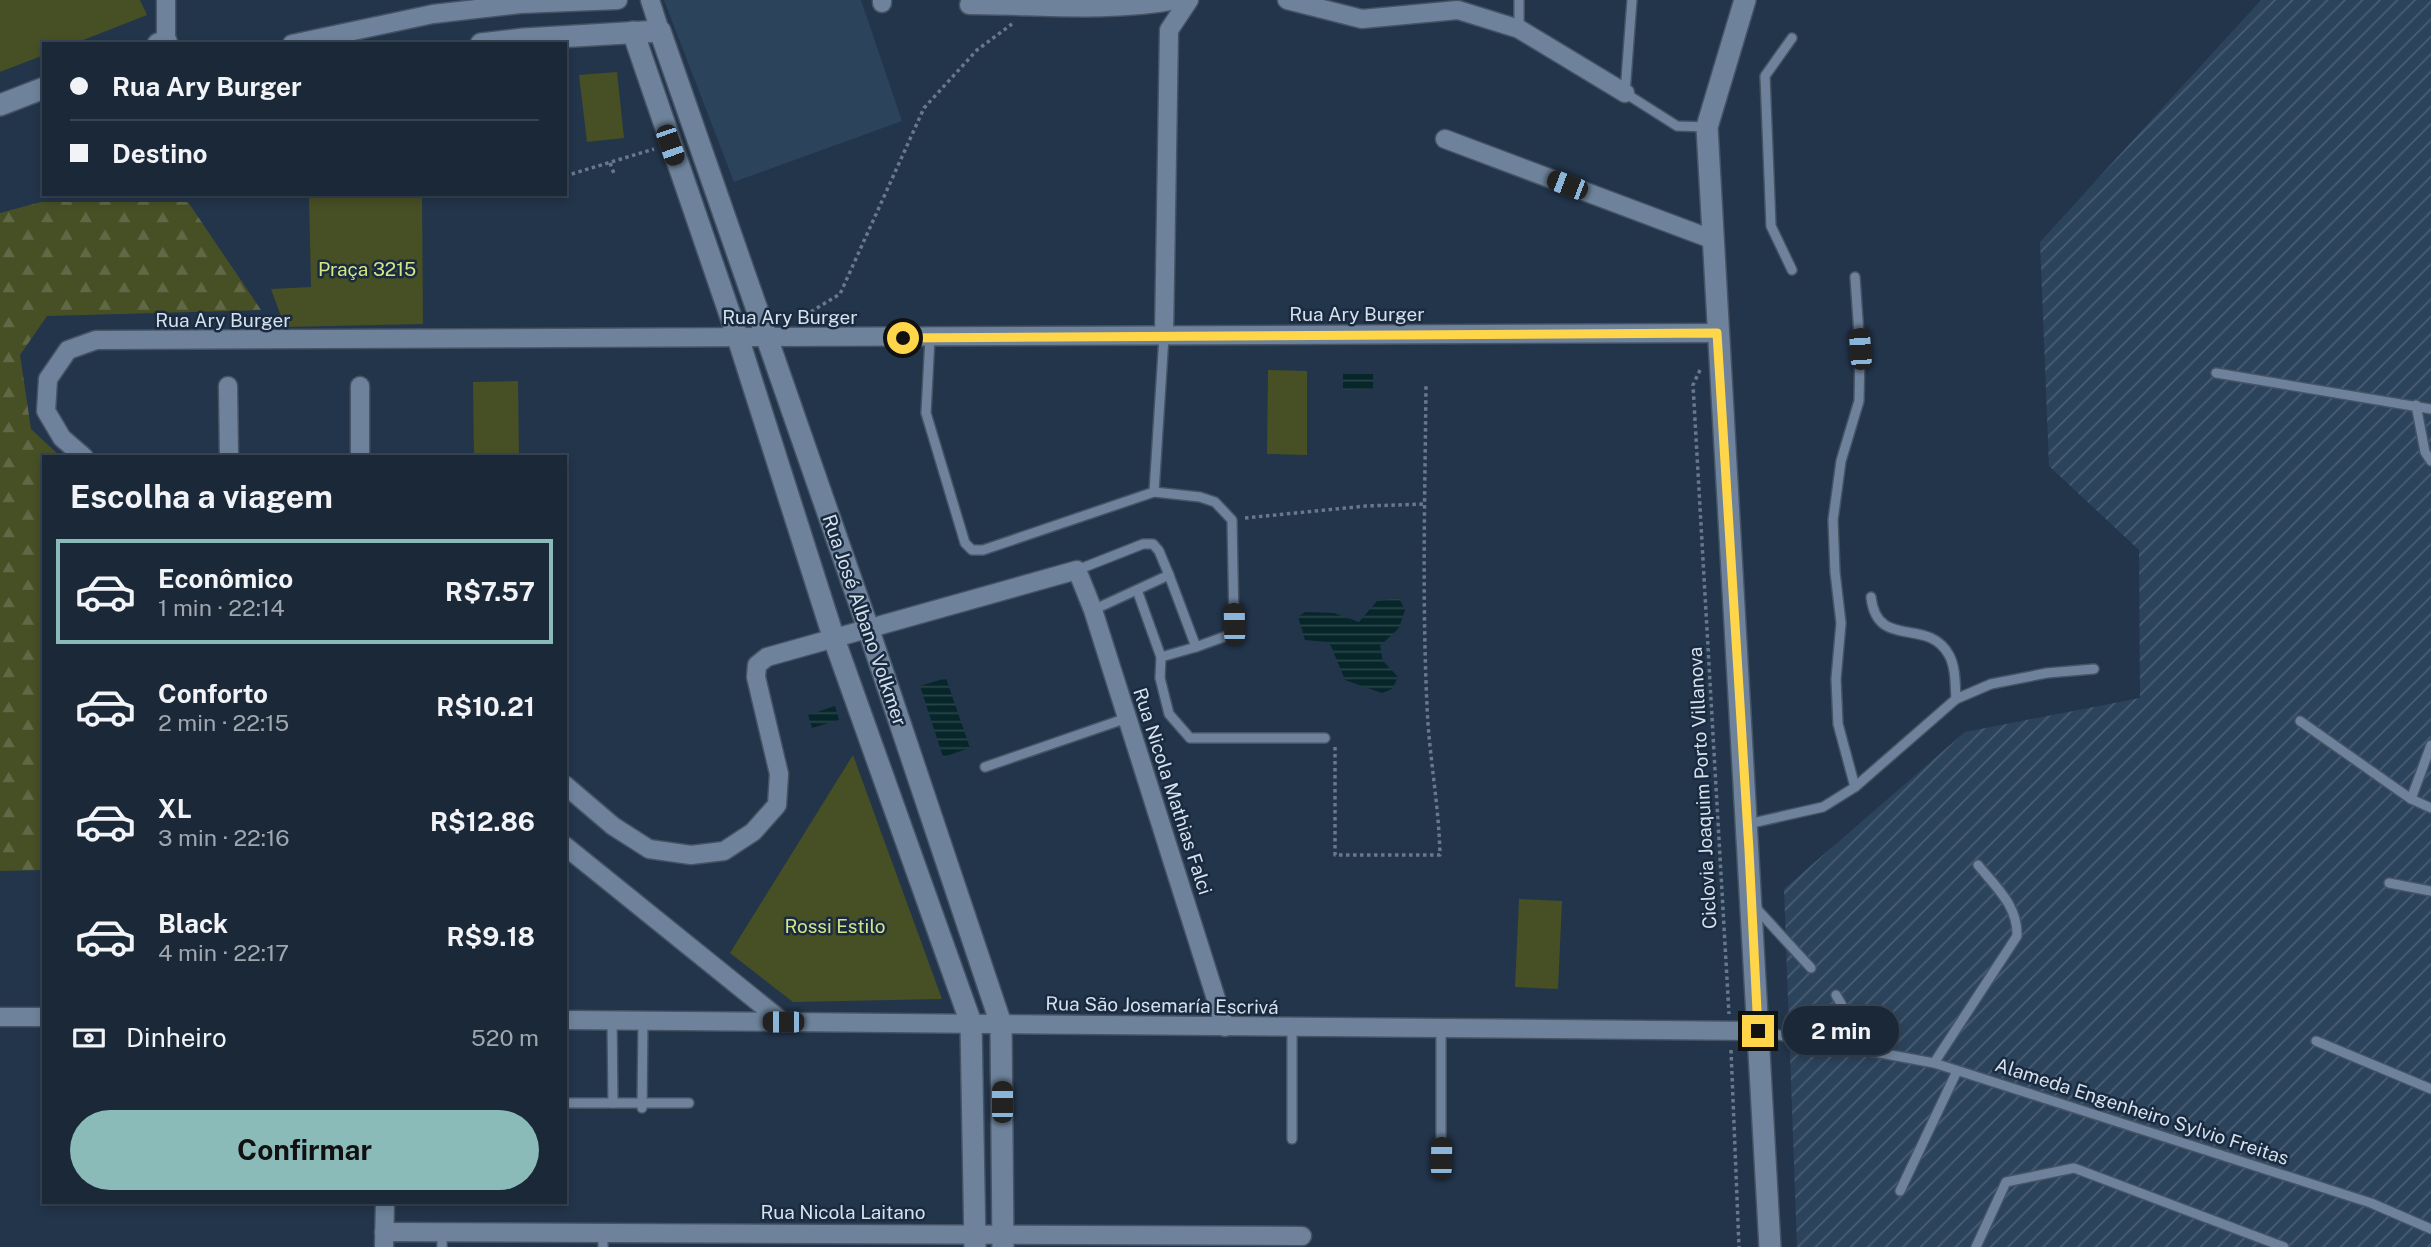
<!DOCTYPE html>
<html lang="pt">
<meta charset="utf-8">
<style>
:root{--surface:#1a2838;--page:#233040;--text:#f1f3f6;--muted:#9fa6ae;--line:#384453;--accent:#8bbbb9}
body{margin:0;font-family:"Public Sans",sans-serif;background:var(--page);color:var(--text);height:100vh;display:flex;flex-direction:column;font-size:26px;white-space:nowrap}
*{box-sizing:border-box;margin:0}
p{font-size:23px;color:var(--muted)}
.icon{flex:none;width:38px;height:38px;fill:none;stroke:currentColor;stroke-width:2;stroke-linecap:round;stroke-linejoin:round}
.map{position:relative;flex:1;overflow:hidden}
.side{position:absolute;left:42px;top:455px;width:525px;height:749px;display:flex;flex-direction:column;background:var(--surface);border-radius:0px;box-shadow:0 4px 10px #0003,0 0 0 2px var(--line)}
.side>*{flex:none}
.guide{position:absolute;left:42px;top:42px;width:525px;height:154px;border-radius:0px;box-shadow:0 4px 10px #0003,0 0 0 2px var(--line);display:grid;align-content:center;height:154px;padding:0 28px;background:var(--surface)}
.end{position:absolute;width:32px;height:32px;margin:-16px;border:9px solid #ffd54a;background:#111;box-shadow:0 0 0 4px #111}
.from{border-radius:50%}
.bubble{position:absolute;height:49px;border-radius:24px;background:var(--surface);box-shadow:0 4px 10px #0003,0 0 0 2px var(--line);font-size:23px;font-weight:700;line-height:49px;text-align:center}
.car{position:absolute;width:21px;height:42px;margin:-21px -10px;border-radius:9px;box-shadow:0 0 5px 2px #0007;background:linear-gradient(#222 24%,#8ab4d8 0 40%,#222 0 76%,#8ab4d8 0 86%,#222 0)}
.guide b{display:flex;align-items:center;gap:24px;height:66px;font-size:26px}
.guide b+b{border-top:2px solid var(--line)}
.guide i{width:18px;height:18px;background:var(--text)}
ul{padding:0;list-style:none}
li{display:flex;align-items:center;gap:21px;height:105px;margin:0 14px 10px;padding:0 14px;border:4px solid transparent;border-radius:0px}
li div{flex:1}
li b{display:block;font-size:26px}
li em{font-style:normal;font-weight:700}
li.current{border-color:var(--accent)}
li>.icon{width:63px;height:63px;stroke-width:1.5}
h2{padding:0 28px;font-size:32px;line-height:84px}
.pay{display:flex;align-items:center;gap:18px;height:77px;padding:0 28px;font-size:26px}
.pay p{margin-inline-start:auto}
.action{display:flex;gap:14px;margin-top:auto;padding:14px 28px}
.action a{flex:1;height:80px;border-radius:42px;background:var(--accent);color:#111;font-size:28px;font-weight:700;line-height:80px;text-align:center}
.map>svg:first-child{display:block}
.industrial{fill:url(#industrial-furrows)}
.built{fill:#2c435c}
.forest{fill:url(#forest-firs)}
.park{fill:#474f25}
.water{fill:url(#water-rules)}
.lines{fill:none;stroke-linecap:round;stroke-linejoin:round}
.lane-casing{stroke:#455365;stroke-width:12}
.street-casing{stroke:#455365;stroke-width:21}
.secondary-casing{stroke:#455365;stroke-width:24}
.path{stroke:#69788b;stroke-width:3.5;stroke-dasharray:3.5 3.5;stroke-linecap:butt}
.lane{stroke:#6e839b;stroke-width:9}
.street{stroke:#6e839b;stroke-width:18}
.secondary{stroke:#6e839b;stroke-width:21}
.route{stroke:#ffd54a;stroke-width:9}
.labels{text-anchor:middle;stroke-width:5;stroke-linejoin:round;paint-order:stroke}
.park-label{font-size:19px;fill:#d5e687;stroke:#1a2b40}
.street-label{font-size:19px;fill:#d6e1ef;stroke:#1a2b40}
</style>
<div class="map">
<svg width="2431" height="1247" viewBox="0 0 2431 1247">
<defs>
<pattern id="industrial-furrows" width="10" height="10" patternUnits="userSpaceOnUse" patternTransform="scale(1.75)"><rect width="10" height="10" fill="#2c435c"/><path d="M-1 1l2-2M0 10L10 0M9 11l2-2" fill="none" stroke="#4a5e74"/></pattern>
<pattern id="forest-firs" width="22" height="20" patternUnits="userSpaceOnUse" patternTransform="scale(1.75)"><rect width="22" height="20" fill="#474f25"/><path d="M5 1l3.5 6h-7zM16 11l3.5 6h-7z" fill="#616845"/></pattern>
<pattern id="water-rules" width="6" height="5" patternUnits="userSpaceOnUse" patternTransform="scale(1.75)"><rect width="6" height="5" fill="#06262a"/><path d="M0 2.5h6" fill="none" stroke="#2a4549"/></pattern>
</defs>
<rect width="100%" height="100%" fill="#23354b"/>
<!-- industrial -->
<path class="industrial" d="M2261,0H2431V1247H1797L1784,889L1965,732L2140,698L2139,550L2049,466L2040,242Z"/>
<!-- built -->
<path class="built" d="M664,0H861L902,121L734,182Z"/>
<!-- forest -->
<path class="forest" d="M41,202H188L261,310L47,316L20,355L31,429L61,457H44V870L0,871V213Z"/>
<!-- park -->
<g class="park">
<path d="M0,0H140L147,15L73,44H44V55L0,72Z"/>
<path d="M617,72L624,138L587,142L579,75Z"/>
<path d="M309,194H422L423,324L285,327L271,289L311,287Z"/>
<path d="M1268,370L1307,371V455L1267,454Z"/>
<path d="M518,381L519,457H474L473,382Z"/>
<path d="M853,755L942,999L793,1002L730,953Z"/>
<path d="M1519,899L1562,901L1558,989L1515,987Z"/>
</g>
<!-- water -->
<g class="water">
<path d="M1343,374H1373V389L1343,390Z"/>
<path d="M1399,598L1405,610L1399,628L1380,646L1383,661L1398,677L1392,689L1382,693L1345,680L1331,646L1326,642L1305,640L1298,617L1305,612L1334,613L1359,622L1377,601Z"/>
<path d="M946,678L970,748L943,757L920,686Z"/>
<path d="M835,706L839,720L812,728L808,715Z"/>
</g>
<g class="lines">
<defs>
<g id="lane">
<path d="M1632,0L1625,93L1677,126L1707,127"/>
<path d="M1519,29V0"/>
<path d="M1792,38L1765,76L1771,226L1792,270"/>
<path d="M1855,277L1860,349L1859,401L1841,461L1833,520L1835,572L1841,623L1836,679L1838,724L1855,787"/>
<path d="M930,337L926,413L965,543L972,550H983L1154,492L1200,497L1215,502L1232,520L1234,624L1229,635L1196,647L1169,575"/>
<path d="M2216,373L2431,409"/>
<path d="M2416,405L2425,452L2431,461"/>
<path d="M1154,492L1164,336"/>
<path d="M1077,570L1143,544H1153L1159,551L1169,575L1093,610"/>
<path d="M1137,590L1161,657L1196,647"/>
<path d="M1871,597C1877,651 1928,616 1949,655C1956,668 1955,685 1956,699"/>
<path d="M1161,657L1160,678L1169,714L1190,738H1325"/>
<path d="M2300,721L2411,799"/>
<path d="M2431,745L2411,799L2431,808"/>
<path d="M985,767L1127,718"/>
<path d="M1748,824L1823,807L1855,787L1956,699L1991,684L2047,673L2094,669"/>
<path d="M2389,883L2431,891"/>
<path d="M1755,907L1811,968"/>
<path d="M1836,995L1867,1049"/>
<path d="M1292,1027V1139"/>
<path d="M1759,1031L1819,1043"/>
<path d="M2316,1041L2431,1089"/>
<path d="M1837,1045L1934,1063L2371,1203L2431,1229"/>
<path d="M1934,1063L2017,936C2018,906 1996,887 1978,865"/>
<path d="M565,1103H613L612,1021"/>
<path d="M613,1103H689"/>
<path d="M642,1108L643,1021"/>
<path d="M1441,1158V1029"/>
<path d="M1900,1191L1957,1071"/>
<path d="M603,1232V1247"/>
<path d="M442,1247V1232"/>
<path d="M1976,1247L2006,1182L2074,1168L2284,1247"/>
</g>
<g id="street">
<path d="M650,0L660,31"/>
<path d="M1287,0L1362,19L1458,10L1519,29L1625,93"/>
<path d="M882,3V0"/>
<path d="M969,5C1037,5 1110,13 1177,0"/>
<path d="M166,41V0"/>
<path d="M292,44L433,14L520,4L618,0"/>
<path d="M1445,139L1714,240"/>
<path d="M1164,336L1169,30L1189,0"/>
<path d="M228,386L229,457"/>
<path d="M360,386V457"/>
<path d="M84,457L62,438L46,411L48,379L68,350L96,340L1717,333"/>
<path d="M565,785L613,826L649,849L691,855L724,851L753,832L777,805L779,774L756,677L757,665L767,657L1077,570L1093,610L1225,1027"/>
<path d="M565,846L783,1022"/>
<path d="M0,1017H44"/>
<path d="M565,1020L1757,1031"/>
<path d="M384,1232L1302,1236"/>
<path d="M384,1247L385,1202"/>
</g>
<g id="secondary">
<path d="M1745,0L1707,127L1770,1247"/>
<path d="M633,32L738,338L834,639L971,1023L975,1247"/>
<path d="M158,44L166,41L167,44"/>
<path d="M481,44L524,39L660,31L868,628L1001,1024L1003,1247"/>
<path d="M0,105L44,88"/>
</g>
</defs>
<!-- lane casing -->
<use href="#lane" class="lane-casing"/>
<!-- street casing -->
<use href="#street" class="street-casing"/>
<!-- secondary casing -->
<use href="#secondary" class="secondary-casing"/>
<!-- path -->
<g class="path">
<path d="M610,163L615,176"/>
<path d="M565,176L654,149"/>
<path d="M799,319L840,294L924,108L977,50L1012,24"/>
<path d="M1700,370L1693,385L1729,1014"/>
<path d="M1245,518L1366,506L1425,504"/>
<path d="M1335,747V855H1440C1439,805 1429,756 1427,706C1422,599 1425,492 1426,385"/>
<path d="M1731,1050L1739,1247"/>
</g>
<!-- lane -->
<use href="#lane" class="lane"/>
<!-- street -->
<use href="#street" class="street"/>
<!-- secondary -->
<use href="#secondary" class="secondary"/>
</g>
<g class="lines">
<!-- route -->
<path class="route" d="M903,338L1717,333L1749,850L1758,1031"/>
</g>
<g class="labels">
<!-- park labels -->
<g class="park-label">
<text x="367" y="276">Praça 3215</text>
<text x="835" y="933">Rossi Estilo</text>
</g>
<!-- street labels -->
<g class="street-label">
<text x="1357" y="321">Rua Ary Burger</text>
<text x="790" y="324">Rua Ary Burger</text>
<text x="223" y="327">Rua Ary Burger</text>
<text transform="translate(865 620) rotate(71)" y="7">Rua José Albano Volkmer</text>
<text transform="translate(1702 788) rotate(-93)" y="7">Ciclovia Joaquim Porto Villanova</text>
<text transform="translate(1173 791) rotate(72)" y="7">Rua Nicola Mathias Falci</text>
<text transform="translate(1162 1005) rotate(1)" y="7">Rua São Josemaría Escrivá</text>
<text transform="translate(2142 1111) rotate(18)" y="7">Alameda Engenheiro Sylvio Freitas</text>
<text x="843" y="1219">Rua Nicola Laitano</text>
</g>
</g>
</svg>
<i class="end from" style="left:903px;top:338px"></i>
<i class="end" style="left:1758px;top:1031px"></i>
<div class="bubble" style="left:1783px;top:1006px;width:116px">2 min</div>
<i class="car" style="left:670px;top:145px;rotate:161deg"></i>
<i class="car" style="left:1567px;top:185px;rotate:291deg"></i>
<i class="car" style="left:1860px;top:349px;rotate:356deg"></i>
<i class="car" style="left:1234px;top:624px;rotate:359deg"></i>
<i class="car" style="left:783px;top:1022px;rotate:270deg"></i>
<i class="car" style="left:1002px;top:1102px;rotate:0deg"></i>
<i class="car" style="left:1441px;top:1158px;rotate:1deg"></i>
<div class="guide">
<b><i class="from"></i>Rua Ary Burger</b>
<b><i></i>Destino</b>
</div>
<section class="side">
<h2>Escolha a viagem</h2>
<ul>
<li class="current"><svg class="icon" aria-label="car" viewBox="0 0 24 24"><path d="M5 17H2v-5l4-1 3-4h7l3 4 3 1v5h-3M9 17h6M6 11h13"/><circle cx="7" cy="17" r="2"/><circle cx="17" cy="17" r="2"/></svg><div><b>Econômico</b><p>1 min · 22:14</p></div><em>R$7.57</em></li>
<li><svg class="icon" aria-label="car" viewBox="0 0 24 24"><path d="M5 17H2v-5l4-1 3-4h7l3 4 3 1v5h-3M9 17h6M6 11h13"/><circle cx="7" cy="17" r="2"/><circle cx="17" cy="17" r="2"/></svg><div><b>Conforto</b><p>2 min · 22:15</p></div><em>R$10.21</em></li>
<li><svg class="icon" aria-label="car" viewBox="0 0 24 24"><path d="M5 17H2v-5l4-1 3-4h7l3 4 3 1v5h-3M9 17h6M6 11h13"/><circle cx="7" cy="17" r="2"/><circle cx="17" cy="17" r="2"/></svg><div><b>XL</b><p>3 min · 22:16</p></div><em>R$12.86</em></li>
<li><svg class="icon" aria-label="car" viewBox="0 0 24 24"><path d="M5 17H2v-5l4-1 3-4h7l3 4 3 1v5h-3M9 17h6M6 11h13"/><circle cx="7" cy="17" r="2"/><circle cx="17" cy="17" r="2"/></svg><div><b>Black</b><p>4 min · 22:17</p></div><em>R$9.18</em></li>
</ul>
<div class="pay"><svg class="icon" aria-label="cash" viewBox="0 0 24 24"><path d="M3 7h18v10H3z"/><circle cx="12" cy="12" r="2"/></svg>Dinheiro<p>520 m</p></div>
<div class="action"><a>Confirmar</a></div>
</section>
</div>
